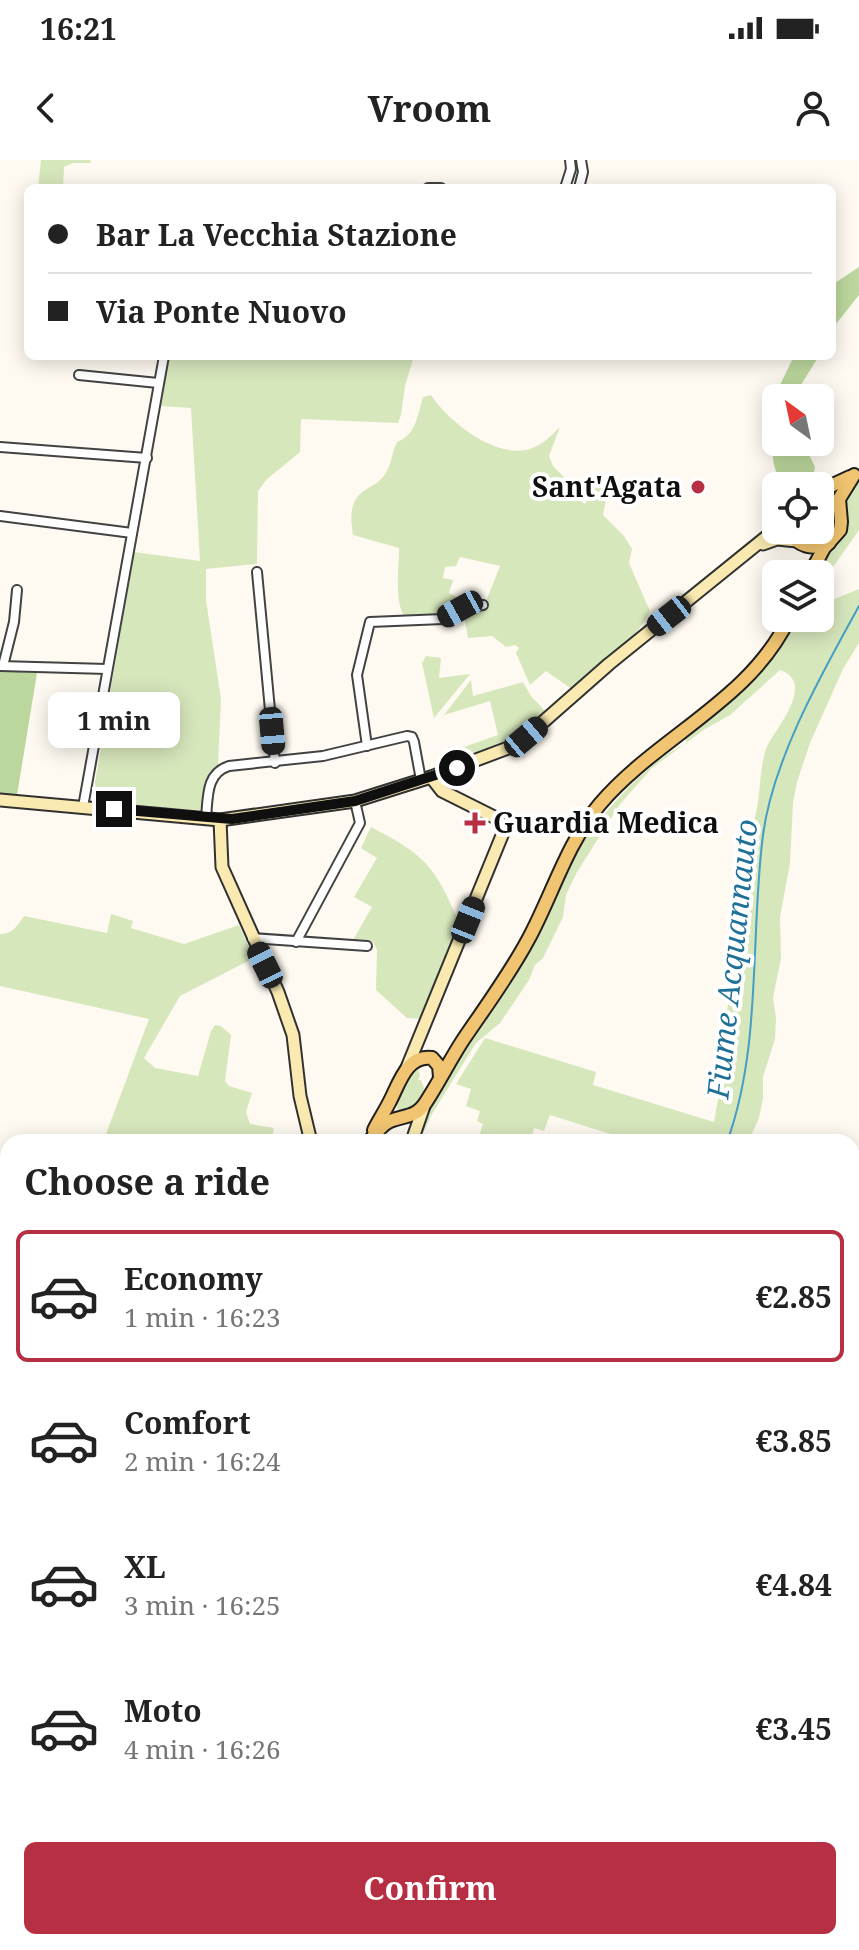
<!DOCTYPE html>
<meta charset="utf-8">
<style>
:root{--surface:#fff;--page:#f6f6f6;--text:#222;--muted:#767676;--line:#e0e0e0;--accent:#b62f43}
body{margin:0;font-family:"Noto Serif",serif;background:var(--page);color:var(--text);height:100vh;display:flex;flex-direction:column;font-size:30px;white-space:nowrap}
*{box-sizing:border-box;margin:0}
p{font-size:26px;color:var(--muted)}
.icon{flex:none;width:44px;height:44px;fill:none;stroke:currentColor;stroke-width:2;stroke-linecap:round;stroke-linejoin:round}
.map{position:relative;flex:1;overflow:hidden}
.sheet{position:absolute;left:0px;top:974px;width:860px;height:816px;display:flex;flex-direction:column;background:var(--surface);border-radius:24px 24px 0 0;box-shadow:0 4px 20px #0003}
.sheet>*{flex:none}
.banner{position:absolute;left:24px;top:24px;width:812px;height:176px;border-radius:12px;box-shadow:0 4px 20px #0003;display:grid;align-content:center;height:176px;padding:0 24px;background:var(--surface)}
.needle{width:52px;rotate:327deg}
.fabs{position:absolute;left:762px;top:224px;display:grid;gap:16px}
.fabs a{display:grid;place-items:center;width:72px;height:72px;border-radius:12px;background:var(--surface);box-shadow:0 4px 20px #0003;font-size:40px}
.end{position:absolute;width:36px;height:36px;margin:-18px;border:10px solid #0f0f0f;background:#fff;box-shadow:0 0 0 4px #fff}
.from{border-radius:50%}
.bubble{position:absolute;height:56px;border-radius:12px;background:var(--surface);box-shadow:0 4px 20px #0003;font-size:26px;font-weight:700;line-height:56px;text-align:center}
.car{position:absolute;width:24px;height:48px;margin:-24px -12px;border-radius:10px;box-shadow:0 0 6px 2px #0007;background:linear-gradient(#222 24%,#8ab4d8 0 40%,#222 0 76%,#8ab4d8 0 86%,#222 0)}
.banner b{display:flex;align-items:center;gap:28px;height:76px;font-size:30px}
.banner b+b{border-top:2px solid var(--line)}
.banner i{width:20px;height:20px;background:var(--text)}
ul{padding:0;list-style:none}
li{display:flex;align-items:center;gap:24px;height:132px;margin:0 16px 12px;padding:0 8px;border:4px solid transparent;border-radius:12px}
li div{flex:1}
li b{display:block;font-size:30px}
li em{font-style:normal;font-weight:700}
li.selected{border-color:var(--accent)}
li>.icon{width:72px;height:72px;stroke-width:1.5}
h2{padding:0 24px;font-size:36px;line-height:96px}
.button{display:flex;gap:16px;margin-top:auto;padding:16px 24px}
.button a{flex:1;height:92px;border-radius:12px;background:var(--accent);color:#fff;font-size:32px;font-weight:700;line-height:92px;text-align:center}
.status{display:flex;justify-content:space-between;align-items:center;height:56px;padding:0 40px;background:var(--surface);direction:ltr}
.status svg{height:22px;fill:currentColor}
header{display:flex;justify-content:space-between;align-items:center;height:104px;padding:0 24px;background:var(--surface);font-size:36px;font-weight:700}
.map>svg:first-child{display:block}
.green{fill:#d7e7bc}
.forest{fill:#bcd79d}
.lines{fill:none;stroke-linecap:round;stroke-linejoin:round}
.stream{stroke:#459ec5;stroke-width:2}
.street-casing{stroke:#424242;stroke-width:12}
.secondary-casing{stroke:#313131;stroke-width:15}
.primary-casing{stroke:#202020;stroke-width:16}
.street{stroke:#fff;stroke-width:8}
.secondary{stroke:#faeab1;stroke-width:11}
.primary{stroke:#f0c470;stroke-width:12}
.route{stroke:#0f0f0f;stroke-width:10}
.poi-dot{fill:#b62f43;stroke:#fff;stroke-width:3}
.labels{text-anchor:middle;stroke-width:8;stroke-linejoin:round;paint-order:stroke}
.poi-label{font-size:28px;font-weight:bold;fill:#0f0f0f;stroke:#fff;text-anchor:end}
.water-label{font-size:30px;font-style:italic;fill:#1f7099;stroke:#fff}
</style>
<div class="status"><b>16:21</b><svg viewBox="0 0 49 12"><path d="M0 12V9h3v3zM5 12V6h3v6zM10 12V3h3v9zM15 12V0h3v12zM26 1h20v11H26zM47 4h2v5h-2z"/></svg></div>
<header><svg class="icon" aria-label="back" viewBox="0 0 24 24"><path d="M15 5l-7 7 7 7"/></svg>Vroom<svg class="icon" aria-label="person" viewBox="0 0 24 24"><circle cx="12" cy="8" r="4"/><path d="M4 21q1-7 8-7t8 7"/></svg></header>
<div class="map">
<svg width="859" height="1790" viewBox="0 0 859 1790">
<rect width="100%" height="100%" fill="#fefaf1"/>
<!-- green -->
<g class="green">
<path d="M41,0H90L91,3H73L64,7L63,28H38Z"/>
<path d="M169,196H414L405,226L401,255L398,263L301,259L300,292L266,320L258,331L257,404L206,409V440L221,539L218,605C203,614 202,633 201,650L101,645L97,638L95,622L134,392L200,401L191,248L161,246Z"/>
<path d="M431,235C449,262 495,299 530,289C542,285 551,276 560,267L549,296L553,306L567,320L574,336L585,344L597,321L616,317L607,335L603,355L624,376L632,389L629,403L650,451C635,483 598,505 573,530L546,511L530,525L516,493L519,488L515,485L506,487L492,476L468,478L463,451L483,449L500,406L460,397L456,406L445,407L443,418L453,420L449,433L457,437V447L443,454L404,456C394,438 399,409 399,388L353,375C350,357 349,339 367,329C373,325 378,323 383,317C392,306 391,294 397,282C416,275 418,254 423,237Z"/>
<path d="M859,321V370L829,413L820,431V414H815L826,395L846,375L849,362L846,338Z"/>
<path d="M820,339C857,355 820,403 794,370H820Z"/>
<path d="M859,429V483L843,509L810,583L797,622L793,643L790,703L780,757L781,798L773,838L776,858L775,879L763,917V938L759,958L748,982H636L550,955L544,971L534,968L531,980L536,982H462L464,976L478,979L483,964L477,961L480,951L466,946L471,929L456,924L485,878L596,912L593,925L714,962L723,911L720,890L727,871V850L734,810L733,790L728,780L737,776C741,764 736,757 735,746C735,732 748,724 749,711C751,700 750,687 750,675C751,668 754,663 755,657C761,634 759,611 766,589C773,571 818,523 780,510L730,555L705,569L652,608L620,644L577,712L566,735L563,757L543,798L535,805L529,820L500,863L476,883L432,954L421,978L419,975C431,919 477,877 506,829C531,789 546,744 570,704C588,672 612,643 638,618C653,605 670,590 688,583L683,577L757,515L797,458H820V445Z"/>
<path d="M426,496L441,498L439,518L470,514L434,558L422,503Z"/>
<path d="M471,520L473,536L523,522L531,536L547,553L517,576L467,597L464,587L498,575L490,541L444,555Z"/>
<path d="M371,667C427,696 435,707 460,764L423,859L407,858L376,830L377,790L373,782L353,780L372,747L354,737L377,698L361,688Z"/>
<path d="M111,754L133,761L131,768L184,784L239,765L254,798L180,836L144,898L155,908L198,916L211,871L215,865L221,866L231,875L225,921L229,926L252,933L246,952L250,964L274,968L271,982H103L149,859L0,826V774C13,774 17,766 24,756L107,773Z"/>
<path d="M417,906L420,916L418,920H421L426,933L416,945L402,952L397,949C393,931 406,920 417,906Z"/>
<path d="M0,1270H8V1420L0,1415Z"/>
<path d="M145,1782H404L400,1790H134Z"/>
</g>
<!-- forest -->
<g class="forest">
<path d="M859,107V135L832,169V125Z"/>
<path d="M794,196H819L802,223L798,238H778L780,225Z"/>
<path d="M776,264V282H803L815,307L813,317L805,322L784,326C768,301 773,292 776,264Z"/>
<path d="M0,511L37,513L17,635L0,633Z"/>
<path d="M0,1023L3,1024C1,1037 0,1048 8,1058V1270H0Z"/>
</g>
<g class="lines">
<!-- stream -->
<g class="stream">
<path d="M727,982C762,887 750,775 763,675C773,599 822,513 859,446"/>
<path d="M369,1790L376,1782"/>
</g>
<defs>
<g id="street">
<path d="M428,28H441"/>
<path d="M565,28L571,9L570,0"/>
<path d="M579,28L583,12L581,0"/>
<path d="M79,215L158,223"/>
<path d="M0,287L147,298"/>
<path d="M0,356L132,373"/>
<path d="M257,412L275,603"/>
<path d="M0,506L107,509"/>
<path d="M3,506L14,462L17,430"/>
<path d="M367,586L357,515L370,462L443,459L460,449L483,445"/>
<path d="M83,647L164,196"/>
<path d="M206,658C208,637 206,613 229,606L323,596L407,576L412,577L414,582L421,620"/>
<path d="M252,778L367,786"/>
<path d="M296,782L360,663L355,641"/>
<path d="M593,1782L602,1790"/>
</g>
<g id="secondary">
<path d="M763,384L777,379L797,381"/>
<path d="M0,640L220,660L355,641L431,617L508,588L526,577L609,504L776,369"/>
<path d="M220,660L222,707L278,832L293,875L300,936L311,982"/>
<path d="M406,910L503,673L498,659L442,631L431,617"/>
<path d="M414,975L424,946"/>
<path d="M513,1790L514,1782"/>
</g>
<g id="primary">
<path d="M820,331L850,317"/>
<path d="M788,370C798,387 812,390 829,383"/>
<path d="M810,414L824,388L840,370L841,362L839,339L854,315"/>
<path d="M374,970C379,960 385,951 390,941C399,924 407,894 432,898L439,906L440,917"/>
<path d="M369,982C375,974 381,965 390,961C405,955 416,958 426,942C439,922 450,900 463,880C486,846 510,814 529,778C553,733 567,683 600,644C657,577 751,540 789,458"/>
<path d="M0,1784L8,1776"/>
</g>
</defs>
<!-- street casing -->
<use href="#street" class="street-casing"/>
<!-- secondary casing -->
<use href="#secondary" class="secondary-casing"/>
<!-- primary casing -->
<use href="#primary" class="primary-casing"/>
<!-- street -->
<use href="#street" class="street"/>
<!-- secondary -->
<use href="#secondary" class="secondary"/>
<!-- primary -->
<use href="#primary" class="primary"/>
</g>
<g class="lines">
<!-- route -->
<path class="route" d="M114,649L232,659L355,641L457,608"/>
</g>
<!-- markers -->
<g class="poi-dot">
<circle cx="698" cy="327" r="8"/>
<path d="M471 651h8v8h8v8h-8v8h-8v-8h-8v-8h8z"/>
</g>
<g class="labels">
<!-- poi labels -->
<g class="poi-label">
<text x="682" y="337">Sant'Agata</text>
<text x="493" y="673" text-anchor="start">Guardia Medica</text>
</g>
<!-- water labels -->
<g class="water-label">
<text transform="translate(733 799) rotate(-84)" y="10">Fiume Acquannauto</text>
</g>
</g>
</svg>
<div class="fabs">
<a><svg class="needle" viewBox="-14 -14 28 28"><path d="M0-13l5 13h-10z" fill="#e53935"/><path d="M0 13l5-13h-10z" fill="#767676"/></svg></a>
<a><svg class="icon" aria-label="locate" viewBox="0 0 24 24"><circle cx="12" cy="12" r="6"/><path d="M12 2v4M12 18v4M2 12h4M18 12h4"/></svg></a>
<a><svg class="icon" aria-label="layers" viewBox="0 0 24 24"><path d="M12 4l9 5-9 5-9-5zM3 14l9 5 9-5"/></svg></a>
</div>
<i class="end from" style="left:457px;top:608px"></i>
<i class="end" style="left:114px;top:649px"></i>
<div class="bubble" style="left:48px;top:532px;width:132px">1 min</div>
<i class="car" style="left:460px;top:449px;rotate:241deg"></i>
<i class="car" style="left:669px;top:456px;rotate:232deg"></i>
<i class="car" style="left:272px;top:571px;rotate:175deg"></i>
<i class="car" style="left:526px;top:577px;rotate:50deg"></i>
<i class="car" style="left:468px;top:760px;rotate:22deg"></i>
<i class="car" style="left:265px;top:805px;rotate:334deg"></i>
<div class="banner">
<b><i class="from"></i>Bar La Vecchia Stazione</b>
<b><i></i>Via Ponte Nuovo</b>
</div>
<section class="sheet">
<h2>Choose a ride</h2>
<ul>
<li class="selected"><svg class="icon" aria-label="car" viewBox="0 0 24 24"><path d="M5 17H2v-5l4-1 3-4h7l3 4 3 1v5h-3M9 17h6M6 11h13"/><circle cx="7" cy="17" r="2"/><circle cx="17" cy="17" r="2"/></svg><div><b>Economy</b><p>1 min · 16:23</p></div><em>€2.85</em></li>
<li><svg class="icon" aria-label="car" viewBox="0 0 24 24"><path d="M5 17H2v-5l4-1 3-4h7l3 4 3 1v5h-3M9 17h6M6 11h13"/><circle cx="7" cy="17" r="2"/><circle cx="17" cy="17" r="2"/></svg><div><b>Comfort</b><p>2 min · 16:24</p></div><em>€3.85</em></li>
<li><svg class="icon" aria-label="car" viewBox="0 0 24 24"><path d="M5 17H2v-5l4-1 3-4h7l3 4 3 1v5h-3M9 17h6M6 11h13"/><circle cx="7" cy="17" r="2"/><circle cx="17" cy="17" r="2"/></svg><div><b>XL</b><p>3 min · 16:25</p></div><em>€4.84</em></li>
<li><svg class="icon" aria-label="car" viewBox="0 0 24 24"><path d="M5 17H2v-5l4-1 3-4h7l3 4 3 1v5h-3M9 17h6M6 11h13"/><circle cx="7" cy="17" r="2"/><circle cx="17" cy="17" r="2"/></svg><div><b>Moto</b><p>4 min · 16:26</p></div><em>€3.45</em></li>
</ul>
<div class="button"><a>Confirm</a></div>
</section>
</div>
